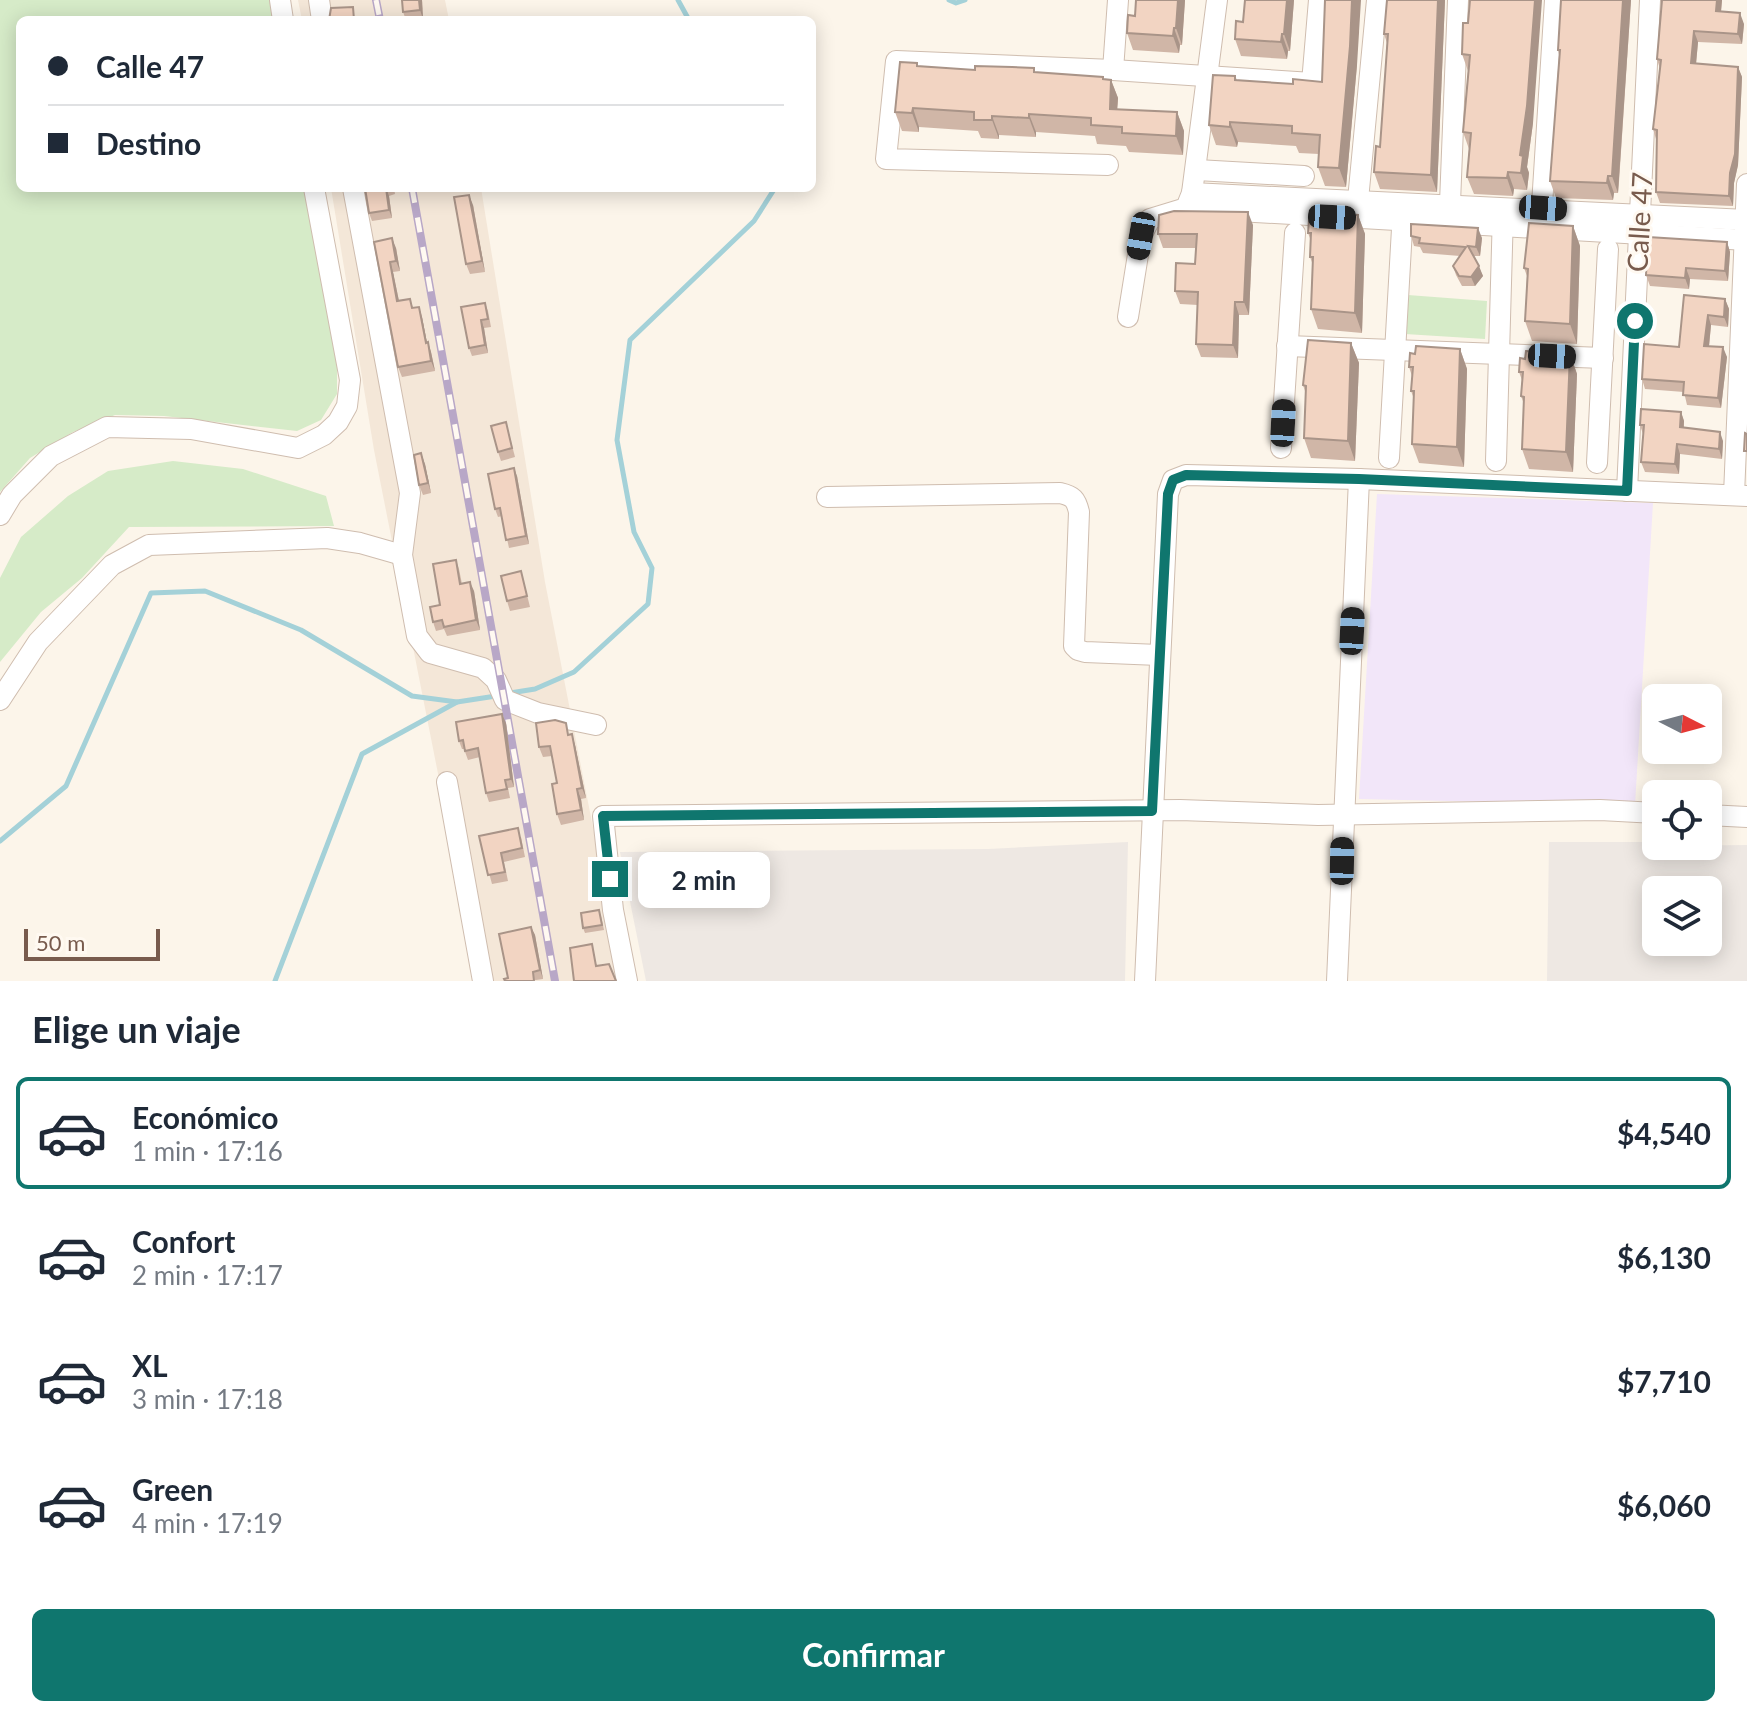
<!DOCTYPE html>
<html lang="es">
<meta charset="utf-8">
<style>
:root{--surface:#fff;--page:#f6f6f7;--text:#1f2937;--muted:#747a83;--line:#e0e1e3;--accent:#0f766e}
body{margin:0;font-family:Lato,sans-serif;background:var(--page);color:var(--text);height:100vh;display:flex;flex-direction:column;font-size:30px;white-space:nowrap}
*{box-sizing:border-box;margin:0}
p{font-size:26px;color:var(--muted)}
.icon{flex:none;width:44px;height:44px;fill:none;stroke:currentColor;stroke-width:2;stroke-linecap:round;stroke-linejoin:round}
.map{position:relative;height:981px;overflow:hidden}
.drawer{display:flex;flex-direction:column;background:var(--surface);flex:1}
.drawer>*{flex:none}
.banner{position:absolute;left:16px;top:16px;width:800px;height:176px;border-radius:12px;box-shadow:0 4px 20px #0003;display:grid;align-content:center;height:176px;padding:0 32px;background:var(--surface)}
.needle{width:52px;rotate:96deg}
.tools{position:absolute;left:1642px;top:684px;display:grid;gap:16px}
.tools a{display:grid;place-items:center;width:80px;height:80px;border-radius:12px;background:var(--surface);box-shadow:0 4px 20px #0003;font-size:40px}
.scale{position:absolute;left:24px;bottom:20px;width:136px;box-sizing:border-box;padding-left:8px;border:4px solid #785b4d;border-top:0;font-size:22px;line-height:28px;white-space:nowrap;color:#785b4d;-webkit-text-stroke:6px #fff9f1;paint-order:stroke}
.end{position:absolute;width:36px;height:36px;margin:-18px;border:10px solid #0f766e;background:#fff;box-shadow:0 0 0 4px #fff}
.from{border-radius:50%}
.bubble{position:absolute;height:56px;border-radius:12px;background:var(--surface);box-shadow:0 4px 20px #0003;font-size:26px;font-weight:700;line-height:56px;text-align:center}
.car{position:absolute;width:24px;height:48px;margin:-24px -12px;border-radius:10px;box-shadow:0 0 6px 2px #0007;background:linear-gradient(#222 24%,#8ab4d8 0 40%,#222 0 76%,#8ab4d8 0 86%,#222 0)}
.banner b{display:flex;align-items:center;gap:28px;height:76px;font-size:30px}
.banner b+b{border-top:2px solid var(--line)}
.banner i{width:20px;height:20px;background:var(--text)}
ul{padding:0;list-style:none}
li{display:flex;align-items:center;gap:24px;height:112px;margin:0 16px 12px;padding:0 16px;border:4px solid transparent;border-radius:12px}
li div{flex:1}
li b{display:block;font-size:30px}
li em{font-style:normal;font-weight:700}
li.selected{border-color:var(--accent)}
li>.icon{width:72px;height:72px;stroke-width:1.5}
h2{padding:0 32px;font-size:36px;line-height:96px}
.primary-button{display:flex;gap:16px;margin-top:auto;padding:16px 32px}
.primary-button a{flex:1;height:92px;border-radius:12px;background:var(--accent);color:#fff;font-size:32px;font-weight:700;line-height:92px;text-align:center}
.map>svg:first-child{display:block}
.residential{fill:#f4e7d8}
.industrial{fill:#eee8e3;fill-rule:evenodd}
.education{fill:#f2e6f9}
.green{fill:#d6ebc8}
.lines{fill:none;stroke-linecap:round;stroke-linejoin:round}
.stream{stroke:#a4d1d8;stroke-width:5}
.minor-casing{stroke:#cfbdaf;stroke-width:22}
.minor{stroke:#fff;stroke-width:20}
.rail-casing{stroke:#b8a7c7;stroke-width:8}
.rail{stroke:#fff9f1;stroke-width:5;stroke-dasharray:15;stroke-linecap:butt}
.wall{fill:#d0b6a7}
.shaded-wall{fill:#a99488}
.building{fill:#f2d4c2;stroke:#a99488;stroke-width:2}
.route{stroke:#0f766e;stroke-width:10}
.labels{text-anchor:middle;stroke-width:6;stroke-linejoin:round;paint-order:stroke}
.street-label{font-size:28px;fill:#785b4d;stroke:#fff9f1}
</style>
<div class="map">
<svg width="1747" height="981" viewBox="0 0 1747 981">
<rect width="100%" height="100%" fill="#fcf5ea"/>
<!-- residential -->
<g class="residential">
<path d="M298,0H445L449,20H302Z"/>
<path d="M331,188H481L545,582L623,981H479L374,450Z"/>
</g>
<!-- industrial -->
<g class="industrial">
<path d="M1128,842L1125,981H646L620,852L988,849Z"/>
<path d="M1549,842H1656V846L1747,845V981H1547ZM1656,890H1708V942H1656Z"/>
</g>
<!-- education -->
<path class="education" d="M1377,494L1653,503L1635,805L1359,799Z"/>
<!-- green -->
<g class="green">
<path d="M0,0H277L280,20H20V188H308L337,364V394L321,420L297,431L164,416L115,415L73,432L30,458L0,492Z"/>
<path d="M1408,295L1487,301L1485,339L1405,334Z"/>
<path d="M173,461L243,469L326,496L334,526L129,527L82,578L41,612L0,662V578L21,537L68,496L108,471Z"/>
</g>
<g class="lines">
<!-- stream -->
<g class="stream">
<path d="M678,0L689,20"/>
<path d="M949,0L956,3L965,0"/>
<path d="M510,693L535,689L574,672L648,604L652,568L634,532L617,440L630,340L754,221L775,188"/>
<path d="M0,841L66,786L151,593L205,591L301,630L412,696L457,702L496,696"/>
<path d="M275,981L362,754L457,702"/>
</g>
<defs>
<g id="minor">
<path d="M280,0L283,20"/>
<path d="M319,0L322,20"/>
<path d="M1113,70L1118,0"/>
<path d="M1108,165L886,159L896,61L1113,70L1312,83L1319,0"/>
<path d="M1197,170L1304,176"/>
<path d="M353,188L410,493L402,555L417,636L430,653L483,668L496,680L505,700L538,713L596,725"/>
<path d="M1192,193L1747,220"/>
<path d="M1358,200L1377,0"/>
<path d="M1450,203L1458,0"/>
<path d="M1186,208L1747,240"/>
<path d="M1541,221L1555,0"/>
<path d="M1128,317L1141,236L1150,219L1186,208L1192,193L1217,0"/>
<path d="M1287,346L1603,358"/>
<path d="M1281,448L1295,233"/>
<path d="M1389,458L1403,211"/>
<path d="M1496,461L1503,212"/>
<path d="M1597,463L1608,249"/>
<path d="M1627,491L1650,0"/>
<path d="M1734,495L1747,184"/>
<path d="M827,497L1060,493C1073,496 1076,499 1079,512L1074,646L1078,650L1085,652L1159,655"/>
<path d="M0,515L12,495L51,456L107,427L191,429L298,448L324,435L338,422L347,406L350,380L314,188"/>
<path d="M0,700L38,642L112,565L149,545L327,538L360,543L402,555"/>
<path d="M447,782L483,981"/>
<path d="M1708,815L1747,817"/>
<path d="M627,981L613,910L603,816L1180,810L1318,815L1600,810L1656,813"/>
<path d="M1145,981L1168,494L1173,480L1186,475L1359,479L1747,496"/>
<path d="M1337,981L1359,479"/>
</g>
</defs>
<!-- minor casing -->
<use href="#minor" class="minor-casing"/>
<!-- minor -->
<use href="#minor" class="minor"/>
<defs>
<g id="rail">
<path d="M376,0L380,20"/>
<path d="M412,188L555,981"/>
</g>
</defs>
<!-- rail casing -->
<use href="#rail" class="rail-casing"/>
<!-- rail -->
<use href="#rail" class="rail"/>
</g>
<!-- wall -->
<g class="wall">
<path d="M402,0H422L423,19L406,20L403,12Z"/>
<path d="M1136,0H1185L1182,45H1180L1179,53L1133,50L1127,33L1135,16Z"/>
<path d="M1294,0L1290,51H1288L1287,59L1241,56L1235,39L1243,22Z"/>
<path d="M1387,0H1445L1437,192L1380,189L1374,172L1380,147L1387,43L1384,34Z"/>
<path d="M1561,0H1631L1619,182L1618,193H1614L1613,200L1556,198L1550,181L1559,55L1558,50Z"/>
<path d="M1662,0H1722L1721,12L1744,24L1742,44L1698,42L1696,64L1738,67L1742,77L1738,165L1734,183L1733,206L1660,203L1656,192V139L1653,129L1660,69L1657,59Z"/>
<path d="M1468,23L1533,123L1527,167L1529,173L1527,190L1514,189L1513,196L1474,194L1467,177L1469,149L1463,132L1468,71L1462,54Z"/>
<path d="M1357,65L1346,187L1325,186L1318,167L1319,154L1299,153L1296,146L1238,142L1237,147L1216,145L1209,125L1235,76L1237,80L1293,84L1322,82Z"/>
<path d="M919,67L975,70L1034,68L1035,72L1103,77L1104,79L1111,80L1118,98L1117,110L1177,112L1184,131L1183,155L1129,152L1126,146L1097,144L1095,136L1036,132V137L999,135V139L981,138L978,131L919,127V132L902,131L895,112Z"/>
<path d="M365,188H394L395,194L389,196L392,218L372,221L369,213Z"/>
<path d="M473,205L485,272L470,274L466,264Z"/>
<path d="M1358,215L1365,234L1362,333L1318,329L1311,309L1313,265L1310,257L1311,241L1308,233L1314,220Z"/>
<path d="M1253,225L1249,315H1239L1238,358L1201,357L1196,344L1198,305L1180,304L1175,291L1195,264L1196,248H1163L1158,234Z"/>
<path d="M1573,226L1580,246L1577,344L1532,341L1525,321L1527,276L1524,268Z"/>
<path d="M1411,236L1482,238L1480,256H1473L1483,276L1475,286H1462L1456,275L1453,266L1460,256L1423,253L1420,247L1414,246Z"/>
<path d="M374,242L396,248L400,271L393,272L399,301L410,299L413,308L422,317L427,343L431,352L435,371L402,377L398,367Z"/>
<path d="M1727,242L1730,252L1728,281L1690,279L1689,289L1650,286L1646,275Z"/>
<path d="M1684,295L1725,299L1729,309L1728,327L1711,325L1709,346L1727,357L1721,408L1687,405L1684,392L1645,389L1642,379L1679,347Z"/>
<path d="M485,303L488,311L491,327L484,328L488,353L472,356L469,348Z"/>
<path d="M1351,343L1359,363L1355,461L1311,458L1304,438L1306,394L1303,385Z"/>
<path d="M1460,349L1467,369L1464,467L1419,463L1412,444L1414,399L1411,391L1412,376L1409,367L1415,354Z"/>
<path d="M1570,354L1577,374L1573,472L1529,469L1522,449L1524,404L1521,396L1522,380L1519,372L1525,359Z"/>
<path d="M1681,412L1684,421V428L1723,441L1722,459L1680,454L1679,474L1645,472L1641,462L1643,434L1640,425Z"/>
<path d="M506,422L515,457L501,461L498,452Z"/>
<path d="M425,464L431,493L423,495L419,485Z"/>
<path d="M517,476L529,544L509,548L502,516L498,517L495,509Z"/>
<path d="M456,560L459,569L462,584L474,591L480,630L447,636L444,629L436,631L433,622Z"/>
<path d="M521,571L530,607L510,611L507,601Z"/>
<path d="M506,723L514,787L508,788L510,798L489,802L486,793L480,757L468,760L464,749H462L459,741Z"/>
<path d="M570,735L575,745L586,798L581,799L584,820L561,825L557,814V783L552,756L543,757L539,747Z"/>
<path d="M479,836L521,837L525,857L504,862L508,881L492,884Z"/>
<path d="M601,916L604,930L585,933L583,928Z"/>
<path d="M531,927L535,935L543,979L536,980L508,978Z"/>
</g>
<!-- shaded-wall -->
<g class="shaded-wall">
<path d="M419,0H422L423,19L420,10Z"/>
<path d="M1178,0H1185L1182,45L1176,28Z"/>
<path d="M1287,0H1294L1290,51L1284,34Z"/>
<path d="M1352,0H1361L1357,65L1346,187L1339,168Z"/>
<path d="M1438,0H1445L1437,192L1431,175Z"/>
<path d="M1535,0H1542L1533,123L1527,167L1529,173L1527,190L1521,173L1520,155Z"/>
<path d="M1623,0H1631L1618,193L1612,176Z"/>
<path d="M1717,0H1722L1720,22L1716,11Z"/>
<path d="M1740,13L1744,24L1742,44L1738,34Z"/>
<path d="M1174,28L1180,45L1179,53L1173,36Z"/>
<path d="M1694,31L1698,42L1695,74L1691,63Z"/>
<path d="M1282,34L1288,51L1287,59L1281,42Z"/>
<path d="M1738,67L1742,77L1738,165L1734,183L1733,206L1729,196Z"/>
<path d="M1111,80L1118,98L1116,128L1110,109Z"/>
<path d="M913,108L919,127V132L912,113Z"/>
<path d="M1177,112L1184,131L1183,155L1176,136Z"/>
<path d="M1029,114L1036,132V137L1029,118Z"/>
<path d="M992,116L999,135V139L992,120Z"/>
<path d="M1230,122L1238,142L1237,147L1230,127Z"/>
<path d="M1508,172L1514,189L1513,196L1507,178Z"/>
<path d="M1608,176L1614,193L1613,200L1607,183Z"/>
<path d="M386,188L389,196L392,218L389,210Z"/>
<path d="M469,195L473,205L485,272L482,261Z"/>
<path d="M1248,212L1253,225L1249,315L1244,302Z"/>
<path d="M1358,215L1365,234L1362,333L1355,313Z"/>
<path d="M1573,226L1580,246L1577,344L1570,324Z"/>
<path d="M1478,228L1482,238L1480,256L1476,247Z"/>
<path d="M392,238L396,248L400,271L396,261Z"/>
<path d="M1727,242L1730,252L1728,281L1725,271Z"/>
<path d="M390,262L393,272L401,311L397,301Z"/>
<path d="M1479,266L1483,276L1475,286L1471,277Z"/>
<path d="M1686,268L1690,279L1689,289L1685,278Z"/>
<path d="M1725,299L1729,309L1728,327L1724,317Z"/>
<path d="M1235,302L1239,315L1238,358L1233,345Z"/>
<path d="M419,307L422,317L429,353L426,343Z"/>
<path d="M1708,315L1711,325L1708,356L1704,346Z"/>
<path d="M481,320L484,328L488,353L485,345Z"/>
<path d="M428,342L431,352L435,371L431,361Z"/>
<path d="M1351,343L1359,363L1355,461L1348,441Z"/>
<path d="M1723,347L1727,357L1721,408L1718,398Z"/>
<path d="M1460,349L1467,369L1464,467L1457,447Z"/>
<path d="M1570,354L1577,374L1573,472L1566,452Z"/>
<path d="M1681,412L1684,421L1683,437L1680,427Z"/>
<path d="M1720,432L1723,441L1722,459L1719,449Z"/>
<path d="M1677,444L1680,454L1679,474L1675,464Z"/>
<path d="M421,453L425,464L431,493L428,483Z"/>
<path d="M514,468L517,476L529,544L526,536Z"/>
<path d="M470,582L474,591L480,630L476,620Z"/>
<path d="M502,714L506,723L514,787L511,779Z"/>
<path d="M572,734L575,745L586,798L582,788Z"/>
<path d="M577,789L581,799L584,820L581,810Z"/>
<path d="M531,927L535,935L543,979L540,970Z"/>
</g>
<!-- building -->
<g class="building">
<path d="M402,0H419L420,10L403,12Z"/>
<path d="M1136,0H1178L1176,28H1174L1173,36L1127,33L1128,15L1135,16Z"/>
<path d="M1245,0H1287L1284,34H1282L1281,42L1235,39L1236,21L1243,22Z"/>
<path d="M1325,0H1352L1350,46L1339,168L1318,167L1320,135L1292,133V126L1230,122V127L1209,125L1213,75L1235,76V80L1293,84V79L1322,82Z"/>
<path d="M1387,0H1438L1431,175L1374,172L1376,146L1380,147L1388,34H1384Z"/>
<path d="M1470,0H1535L1527,106L1520,155L1523,156L1521,173L1508,172L1507,178L1467,177L1471,133L1463,132L1470,55L1462,54L1463,23H1468Z"/>
<path d="M1561,0H1623L1612,176H1608L1607,183L1550,181L1560,50H1558Z"/>
<path d="M1662,0H1717L1716,11L1740,13L1738,34L1694,31L1691,63L1738,67L1735,154L1730,173L1729,196L1656,192L1657,130L1653,129L1661,60L1657,59Z"/>
<path d="M353,7L354,20H329L331,8Z"/>
<path d="M900,62L917,63V66L975,70V66L1012,67L1034,68V72L1103,77V79L1111,80L1110,109L1177,112L1176,136L1122,133V127L1091,125V118L1029,114V118L992,116V120H974V112L913,108L912,113L895,112Z"/>
<path d="M365,188H386L389,210L369,213Z"/>
<path d="M469,195L482,261L466,264L454,197Z"/>
<path d="M1174,211L1248,212L1244,302H1235L1233,345L1196,344L1198,292L1175,291L1176,263L1195,264L1197,234H1158L1159,215Z"/>
<path d="M1315,211L1358,215L1355,313L1311,309L1313,257H1310L1311,233H1308L1309,219L1314,220Z"/>
<path d="M1529,223L1573,226L1570,324L1525,321L1528,269L1524,268Z"/>
<path d="M1411,224L1478,228L1476,247L1468,246L1479,266L1471,277L1459,276L1453,266L1466,247L1419,243L1420,238L1411,236Z"/>
<path d="M1648,237L1727,242L1725,271L1686,268L1685,278L1646,275Z"/>
<path d="M392,238L396,261L390,262L397,301L410,299L412,308L419,307L426,343L428,342L431,361L398,367L374,242Z"/>
<path d="M1684,295L1725,299L1724,317L1708,315L1704,346L1723,347L1718,398L1683,395L1684,382L1642,379L1644,344L1679,347Z"/>
<path d="M485,303L488,319L481,320L485,345L469,348L461,307Z"/>
<path d="M1308,340L1351,343L1348,441L1304,438L1306,386L1303,385Z"/>
<path d="M1416,346L1460,349L1457,447L1412,444L1414,391H1411L1413,367H1409L1410,353L1415,354Z"/>
<path d="M1526,351L1570,354L1566,452L1522,449L1524,397L1521,396L1523,372H1519L1520,358L1525,359Z"/>
<path d="M1641,409L1681,412L1680,427L1720,432L1719,449L1677,444L1675,464L1641,462L1644,425H1640Z"/>
<path d="M506,422L512,448L498,452L491,426Z"/>
<path d="M1745,433L1747,434V451H1744Z"/>
<path d="M421,453L428,483L419,485L414,455Z"/>
<path d="M514,468L526,536L506,540L500,508L495,509L488,474Z"/>
<path d="M456,560L460,584L470,582L476,620L444,627L442,620L433,622L430,607L440,605L433,564Z"/>
<path d="M521,571L527,596L507,601L501,576Z"/>
<path d="M502,714L511,779L505,780L507,789L486,793L478,748L465,751L463,740L459,741L456,722Z"/>
<path d="M555,720L566,723L568,735L572,734L582,788L577,789L581,810L557,814L552,784L557,783L550,746L539,747L536,723Z"/>
<path d="M518,828L522,848L501,853L505,872L488,875L479,836Z"/>
<path d="M599,910L602,925L583,928L581,913Z"/>
<path d="M531,927L540,970L533,972L534,981H505L504,979L508,978L499,934Z"/>
<path d="M592,944L596,966L609,964L616,981H574L570,948Z"/>
</g>
<g class="lines">
<!-- route -->
<path class="route" d="M610,879L603,816L1152,811L1168,494L1173,480L1186,475L1359,479L1627,491L1635,321"/>
</g>
<g class="labels">
<!-- street labels -->
<g class="street-label">
<text transform="translate(1640 222) rotate(-87)" y="10">Calle 47</text>
</g>
</g>
</svg>
<div class="tools">
<a><svg class="needle" viewBox="-14 -14 28 28"><path d="M0-13l5 13h-10z" fill="#e53935"/><path d="M0 13l5-13h-10z" fill="#747a83"/></svg></a>
<a><svg class="icon" aria-label="locate" viewBox="0 0 24 24"><circle cx="12" cy="12" r="6"/><path d="M12 2v4M12 18v4M2 12h4M18 12h4"/></svg></a>
<a><svg class="icon" aria-label="layers" viewBox="0 0 24 24"><path d="M12 4l9 5-9 5-9-5zM3 14l9 5 9-5"/></svg></a>
</div>
<div class="scale">50 m</div>
<i class="end from" style="left:1635px;top:321px"></i>
<i class="end" style="left:610px;top:879px"></i>
<div class="bubble" style="left:638px;top:852px;width:132px">2 min</div>
<i class="car" style="left:1543px;top:208px;rotate:94deg"></i>
<i class="car" style="left:1332px;top:217px;rotate:93deg"></i>
<i class="car" style="left:1141px;top:236px;rotate:190deg"></i>
<i class="car" style="left:1552px;top:356px;rotate:93deg"></i>
<i class="car" style="left:1283px;top:423px;rotate:3deg"></i>
<i class="car" style="left:1352px;top:631px;rotate:3deg"></i>
<i class="car" style="left:1342px;top:861px;rotate:1deg"></i>
<div class="banner">
<b><i class="from"></i>Calle 47</b>
<b><i></i>Destino</b>
</div>
</div>
<section class="drawer">
<h2>Elige un viaje</h2>
<ul>
<li class="selected"><svg class="icon" aria-label="car" viewBox="0 0 24 24"><path d="M5 17H2v-5l4-1 3-4h7l3 4 3 1v5h-3M9 17h6M6 11h13"/><circle cx="7" cy="17" r="2"/><circle cx="17" cy="17" r="2"/></svg><div><b>Económico</b><p>1 min · 17:16</p></div><em>$4,540</em></li>
<li><svg class="icon" aria-label="car" viewBox="0 0 24 24"><path d="M5 17H2v-5l4-1 3-4h7l3 4 3 1v5h-3M9 17h6M6 11h13"/><circle cx="7" cy="17" r="2"/><circle cx="17" cy="17" r="2"/></svg><div><b>Confort</b><p>2 min · 17:17</p></div><em>$6,130</em></li>
<li><svg class="icon" aria-label="car" viewBox="0 0 24 24"><path d="M5 17H2v-5l4-1 3-4h7l3 4 3 1v5h-3M9 17h6M6 11h13"/><circle cx="7" cy="17" r="2"/><circle cx="17" cy="17" r="2"/></svg><div><b>XL</b><p>3 min · 17:18</p></div><em>$7,710</em></li>
<li><svg class="icon" aria-label="car" viewBox="0 0 24 24"><path d="M5 17H2v-5l4-1 3-4h7l3 4 3 1v5h-3M9 17h6M6 11h13"/><circle cx="7" cy="17" r="2"/><circle cx="17" cy="17" r="2"/></svg><div><b>Green</b><p>4 min · 17:19</p></div><em>$6,060</em></li>
</ul>
<div class="primary-button"><a>Confirmar</a></div>
</section>
